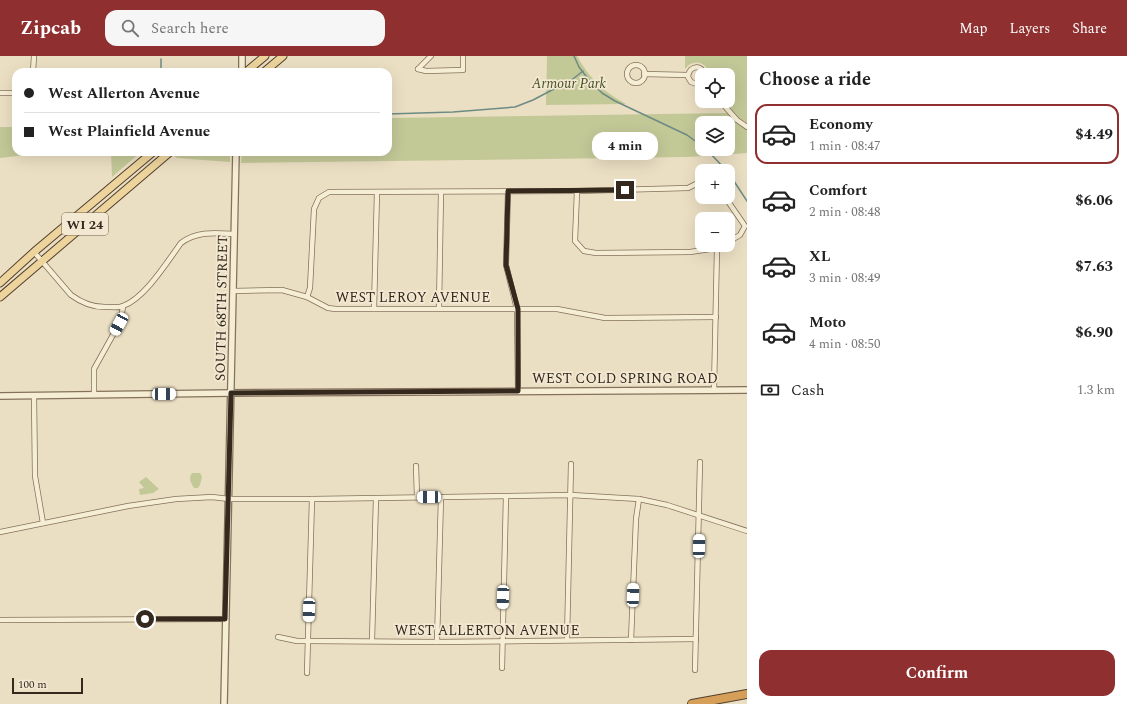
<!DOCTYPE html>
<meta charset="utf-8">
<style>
:root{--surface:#fff;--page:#f6f6f6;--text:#222;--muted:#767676;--line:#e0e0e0;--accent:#8f2f2f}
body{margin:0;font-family:Spectral,serif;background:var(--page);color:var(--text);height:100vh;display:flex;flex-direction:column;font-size:15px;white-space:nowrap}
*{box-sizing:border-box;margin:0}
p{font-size:13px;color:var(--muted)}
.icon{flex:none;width:22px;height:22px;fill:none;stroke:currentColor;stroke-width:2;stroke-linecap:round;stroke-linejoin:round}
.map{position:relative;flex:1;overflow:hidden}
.panel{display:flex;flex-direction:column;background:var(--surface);width:380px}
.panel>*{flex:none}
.hud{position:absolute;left:12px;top:12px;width:380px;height:88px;border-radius:12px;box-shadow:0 4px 16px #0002;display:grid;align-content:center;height:88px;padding:0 12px;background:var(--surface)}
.buttons{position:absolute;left:695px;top:12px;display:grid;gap:8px}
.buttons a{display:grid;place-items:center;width:40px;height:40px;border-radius:8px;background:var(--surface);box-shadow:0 4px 16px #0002;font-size:20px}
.scale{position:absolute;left:12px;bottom:10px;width:71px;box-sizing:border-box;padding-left:4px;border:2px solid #35291e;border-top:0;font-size:11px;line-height:14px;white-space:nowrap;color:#35291e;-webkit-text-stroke:3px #f3e9d2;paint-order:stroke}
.end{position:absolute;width:18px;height:18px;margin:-9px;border:5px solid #35291e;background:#fff;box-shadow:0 0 0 2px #fff}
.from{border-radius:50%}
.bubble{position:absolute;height:28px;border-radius:12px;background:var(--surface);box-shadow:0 4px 16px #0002;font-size:13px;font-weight:700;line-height:28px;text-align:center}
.car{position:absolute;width:12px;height:24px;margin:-12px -6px;border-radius:5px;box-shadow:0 0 3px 1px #0007;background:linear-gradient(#fff 24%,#345 0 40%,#fff 0 76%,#345 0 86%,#fff 0)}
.hud b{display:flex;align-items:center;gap:14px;height:38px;font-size:15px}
.hud b+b{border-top:1px solid var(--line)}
.hud i{width:10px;height:10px;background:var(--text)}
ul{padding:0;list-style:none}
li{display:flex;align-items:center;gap:12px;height:60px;margin:0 8px 6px;padding:0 4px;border:2px solid transparent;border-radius:12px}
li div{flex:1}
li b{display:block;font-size:15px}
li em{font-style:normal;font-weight:700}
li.selected{border-color:var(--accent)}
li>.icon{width:36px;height:36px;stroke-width:1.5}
h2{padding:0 12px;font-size:18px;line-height:48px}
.pay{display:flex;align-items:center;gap:10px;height:44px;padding:0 12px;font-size:15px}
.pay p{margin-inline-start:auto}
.button{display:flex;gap:8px;margin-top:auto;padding:8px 12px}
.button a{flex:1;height:46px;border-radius:12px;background:var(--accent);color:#fff;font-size:16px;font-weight:700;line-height:46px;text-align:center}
header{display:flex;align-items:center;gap:24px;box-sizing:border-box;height:56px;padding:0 20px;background:var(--accent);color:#fff}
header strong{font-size:19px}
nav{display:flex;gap:22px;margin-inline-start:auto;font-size:14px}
.search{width:280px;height:36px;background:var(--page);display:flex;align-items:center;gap:10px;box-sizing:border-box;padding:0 14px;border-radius:12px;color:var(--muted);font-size:15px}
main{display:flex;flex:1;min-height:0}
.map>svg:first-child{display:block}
.green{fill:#c3c897;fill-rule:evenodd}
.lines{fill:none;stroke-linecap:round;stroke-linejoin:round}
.stream{stroke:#6c8b84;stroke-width:1.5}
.minor-casing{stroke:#84715b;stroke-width:6}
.tertiary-casing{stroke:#84715b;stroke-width:8}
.primary-casing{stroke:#523f2f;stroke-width:9}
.motorway-casing{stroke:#523f2f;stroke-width:10}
.minor{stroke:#f6edd5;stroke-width:4.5}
.tertiary{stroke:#f6edd5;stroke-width:5.5}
.primary{stroke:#ecd49c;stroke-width:7}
.motorway{stroke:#d69f58;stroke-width:8}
.route{stroke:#35291e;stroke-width:5}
.labels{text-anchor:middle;stroke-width:3.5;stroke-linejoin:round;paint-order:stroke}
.shield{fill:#f3e9d2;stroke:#6e6354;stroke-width:1}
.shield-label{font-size:13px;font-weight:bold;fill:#35291e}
.park-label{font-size:14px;font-style:italic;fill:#455026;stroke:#f3e9d2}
.street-label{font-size:14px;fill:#35291e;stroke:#f3e9d2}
</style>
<header>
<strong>Zipcab</strong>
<div class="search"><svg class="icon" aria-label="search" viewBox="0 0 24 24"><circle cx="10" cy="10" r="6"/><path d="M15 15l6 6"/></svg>Search here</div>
<nav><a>Map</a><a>Layers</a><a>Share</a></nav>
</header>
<main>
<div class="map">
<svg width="747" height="648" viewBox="0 0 747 648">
<rect width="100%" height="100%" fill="#ebdfc3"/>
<!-- green -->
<g class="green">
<path d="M547,0H577C590,23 603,35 626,48L546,49Z"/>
<path d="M685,0H747V67L737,60L724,45H728V19H710C707,6 693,2 685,13Z"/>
<path d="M728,57L735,66L747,74V97L688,101L241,107L242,96H388V62ZM702,67H728V93H702Z"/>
<path d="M0,71H16V96H141L112,121L111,96H52L0,102Z"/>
<path d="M177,96H230V106L177,102L173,99Z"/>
<path d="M192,417H200L202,421L200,429L198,432H194C191,427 188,422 192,417Z"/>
<path d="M146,421L159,433L153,437L140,439L139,433L144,432L139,426Z"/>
</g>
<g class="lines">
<!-- stream -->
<g class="stream">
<path d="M574,0L579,11L589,24L602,37L615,45L687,79L702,90"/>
<path d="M161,3V16"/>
<path d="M388,58L453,56L515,51L533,44L552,34L569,26L583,15"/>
<path d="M706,93L727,115"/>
<path d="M728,116L747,145"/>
</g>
<defs>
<g id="minor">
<circle cx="636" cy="18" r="9"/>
<path d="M418,13L426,15L463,14V0"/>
<path d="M418,13L431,0"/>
<path d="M33,16L34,0"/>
<path d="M644,18L688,19"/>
<path d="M702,26L697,28L691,26L688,21C689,9 702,8 705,19"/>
<path d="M0,37H16"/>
<path d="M720,45L737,64L747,71"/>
<path d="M508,135L506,209L517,253L518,335"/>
<path d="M577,135L575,185L584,195L596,197L690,196L717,192L722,189"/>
<path d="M725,141L745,170L740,179L728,186"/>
<path d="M34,196L71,239C82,247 94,252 108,251C113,251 119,252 123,250C145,242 167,206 181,187C197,175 215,177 234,178"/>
<path d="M233,235L282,234L307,241L328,252L336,253H557L605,262L716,261"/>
<path d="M307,241L310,232L314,153L319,142L329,136L577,135L688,132L702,125"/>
<path d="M439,252L441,136"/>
<path d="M374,253L377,136"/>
<path d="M714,334L717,192"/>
<path d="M94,339V313L119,268L122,257L123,250"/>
<path d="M34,340L35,420L43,467"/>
<path d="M416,410L417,441"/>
<path d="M0,476L128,450L176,443L212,441L229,443H312L571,439L639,443L667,449L747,475"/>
<path d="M0,564L225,563"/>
<path d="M278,581L297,585H308L437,586L696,583"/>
<path d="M567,584L571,408"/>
<path d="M631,584L636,463L639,443"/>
<path d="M372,585L376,442"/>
<path d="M437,586L441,441"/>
<path d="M502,612L506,440"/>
<path d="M695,614L700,406"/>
<path d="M307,617L312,443"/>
</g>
<g id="tertiary">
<path d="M242,16V0"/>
<path d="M0,340L231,337L747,334"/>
<path d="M224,648L236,96"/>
</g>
<g id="primary">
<path d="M246,16L265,0"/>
<path d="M264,16L283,0"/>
<path d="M0,227L34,196L153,96"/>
<path d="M0,241L170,96"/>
</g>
<path id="motorway" d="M692,648L747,638"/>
</defs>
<!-- minor casing -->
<use href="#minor" class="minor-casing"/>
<!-- tertiary casing -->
<use href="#tertiary" class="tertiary-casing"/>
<!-- primary casing -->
<use href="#primary" class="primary-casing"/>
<!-- motorway casing -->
<use href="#motorway" class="motorway-casing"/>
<!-- minor -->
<use href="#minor" class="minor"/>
<!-- tertiary -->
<use href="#tertiary" class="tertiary"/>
<!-- primary -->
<use href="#primary" class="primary"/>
<!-- motorway -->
<use href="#motorway" class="motorway"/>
</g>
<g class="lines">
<!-- route -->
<path class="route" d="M145,563H225L231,337L518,335V253L506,209L508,135L625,134"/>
</g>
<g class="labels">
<!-- shield labels -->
<rect class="shield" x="62" y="157" width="46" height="22" rx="3"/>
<g class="shield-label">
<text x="85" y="173">WI 24</text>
</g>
<!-- park labels -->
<g class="park-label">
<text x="569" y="32">Armour Park</text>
</g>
<!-- street labels -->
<g class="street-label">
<text x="413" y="246">WEST LEROY AVENUE</text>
<text transform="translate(221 252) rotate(-89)" y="5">SOUTH 68TH STREET</text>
<text x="625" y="327">WEST COLD SPRING ROAD</text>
<text x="487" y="579">WEST ALLERTON AVENUE</text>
</g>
</g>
</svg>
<div class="buttons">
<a><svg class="icon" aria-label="locate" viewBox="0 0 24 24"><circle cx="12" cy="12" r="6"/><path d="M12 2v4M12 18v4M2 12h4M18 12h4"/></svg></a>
<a><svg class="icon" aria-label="layers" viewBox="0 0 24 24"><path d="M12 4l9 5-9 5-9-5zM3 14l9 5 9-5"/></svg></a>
<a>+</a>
<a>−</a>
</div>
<div class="scale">100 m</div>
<i class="end from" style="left:145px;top:563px"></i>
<i class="end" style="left:625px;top:134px"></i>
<div class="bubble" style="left:592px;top:76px;width:66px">4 min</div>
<i class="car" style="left:119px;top:268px;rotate:209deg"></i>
<i class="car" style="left:164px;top:338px;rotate:89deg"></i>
<i class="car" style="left:429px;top:441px;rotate:270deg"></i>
<i class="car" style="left:699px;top:490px;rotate:1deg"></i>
<i class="car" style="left:633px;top:539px;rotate:2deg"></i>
<i class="car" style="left:503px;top:541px;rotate:182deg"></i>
<i class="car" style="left:309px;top:554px;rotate:182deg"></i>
<div class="hud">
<b><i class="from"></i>West Allerton Avenue</b>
<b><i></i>West Plainfield Avenue</b>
</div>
</div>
<section class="panel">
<h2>Choose a ride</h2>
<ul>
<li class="selected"><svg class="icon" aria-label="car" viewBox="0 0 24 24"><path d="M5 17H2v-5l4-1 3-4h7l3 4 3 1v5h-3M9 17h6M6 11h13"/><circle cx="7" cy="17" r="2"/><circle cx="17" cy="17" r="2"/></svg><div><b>Economy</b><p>1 min · 08:47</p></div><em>$4.49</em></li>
<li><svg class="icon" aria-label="car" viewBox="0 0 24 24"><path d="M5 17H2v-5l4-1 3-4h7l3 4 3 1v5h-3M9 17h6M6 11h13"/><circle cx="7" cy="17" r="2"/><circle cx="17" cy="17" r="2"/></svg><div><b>Comfort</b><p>2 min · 08:48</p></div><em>$6.06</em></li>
<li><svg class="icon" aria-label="car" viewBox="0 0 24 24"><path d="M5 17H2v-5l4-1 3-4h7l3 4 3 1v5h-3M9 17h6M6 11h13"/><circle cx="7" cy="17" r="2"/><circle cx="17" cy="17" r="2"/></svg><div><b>XL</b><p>3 min · 08:49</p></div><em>$7.63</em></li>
<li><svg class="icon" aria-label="car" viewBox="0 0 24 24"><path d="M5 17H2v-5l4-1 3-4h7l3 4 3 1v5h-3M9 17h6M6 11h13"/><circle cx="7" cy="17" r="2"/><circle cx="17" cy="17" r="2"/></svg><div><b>Moto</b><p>4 min · 08:50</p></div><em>$6.90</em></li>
</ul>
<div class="pay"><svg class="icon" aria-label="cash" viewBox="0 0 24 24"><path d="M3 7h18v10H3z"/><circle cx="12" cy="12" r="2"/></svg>Cash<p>1.3 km</p></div>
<div class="button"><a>Confirm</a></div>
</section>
</main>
